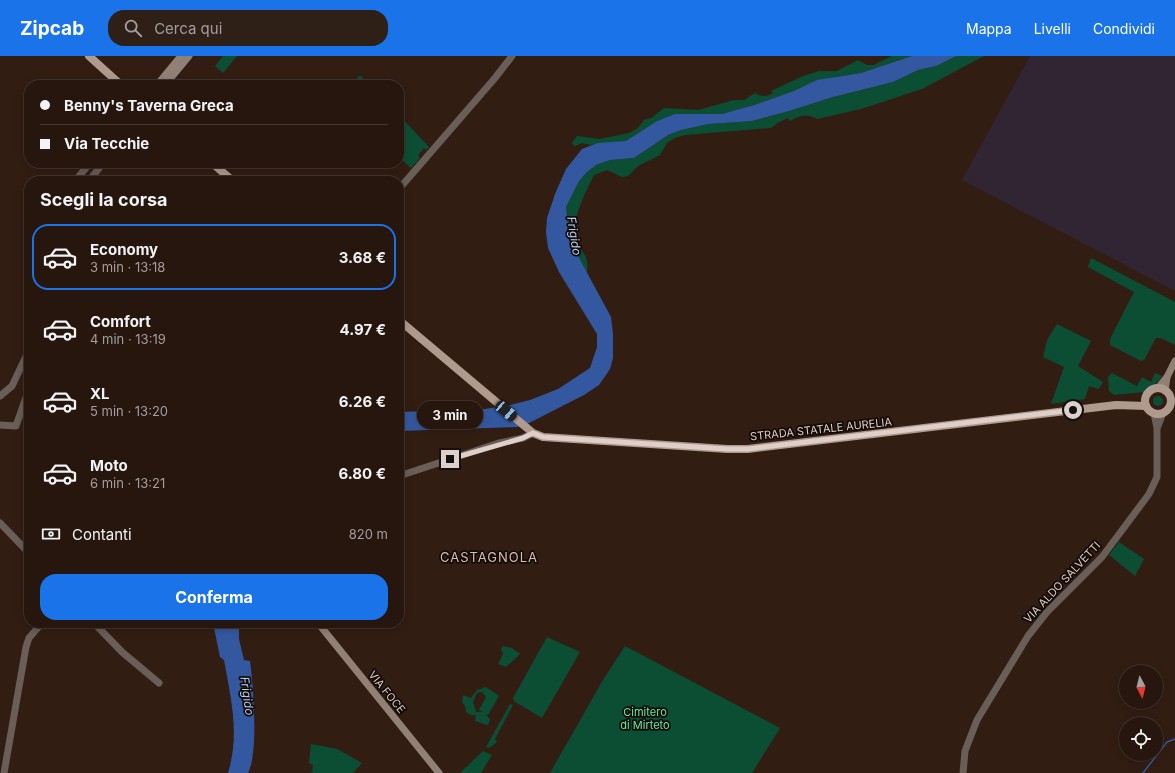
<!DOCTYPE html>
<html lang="it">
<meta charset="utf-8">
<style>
:root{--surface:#26160e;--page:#2e1f17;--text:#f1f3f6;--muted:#a49f9e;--line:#42352e;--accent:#1a73e8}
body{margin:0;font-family:Inter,sans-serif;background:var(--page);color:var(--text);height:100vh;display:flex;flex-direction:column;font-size:15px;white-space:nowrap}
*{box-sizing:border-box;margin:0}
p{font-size:13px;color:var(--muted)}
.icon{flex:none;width:22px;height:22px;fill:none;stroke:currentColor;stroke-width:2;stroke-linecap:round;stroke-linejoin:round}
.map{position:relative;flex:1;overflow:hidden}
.side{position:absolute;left:24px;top:120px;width:380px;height:452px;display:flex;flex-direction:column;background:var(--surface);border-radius:16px;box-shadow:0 2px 10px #0003,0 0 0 1px var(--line)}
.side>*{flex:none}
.banner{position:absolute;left:24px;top:24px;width:380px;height:88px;border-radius:16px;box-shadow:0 2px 10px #0003,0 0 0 1px var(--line);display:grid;align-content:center;height:88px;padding:0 16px;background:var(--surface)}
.needle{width:26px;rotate:173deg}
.controls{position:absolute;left:1119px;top:609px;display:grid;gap:8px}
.controls a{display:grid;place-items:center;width:44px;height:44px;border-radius:50%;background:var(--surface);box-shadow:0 2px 10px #0003,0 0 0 1px var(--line);font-size:20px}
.end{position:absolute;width:18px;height:18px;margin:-9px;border:5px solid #decfc8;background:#111;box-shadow:0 0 0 2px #111}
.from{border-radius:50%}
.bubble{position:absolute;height:28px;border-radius:14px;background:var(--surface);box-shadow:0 2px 10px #0003,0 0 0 1px var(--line);font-size:13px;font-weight:700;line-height:28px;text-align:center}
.car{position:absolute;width:12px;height:24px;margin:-12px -6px;border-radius:5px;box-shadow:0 0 3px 1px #0007;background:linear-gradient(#222 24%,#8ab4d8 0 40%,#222 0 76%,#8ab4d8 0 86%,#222 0)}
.banner b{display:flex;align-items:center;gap:14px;height:38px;font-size:15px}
.banner b+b{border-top:1px solid var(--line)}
.banner i{width:10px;height:10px;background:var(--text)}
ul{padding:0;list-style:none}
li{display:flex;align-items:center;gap:12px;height:66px;margin:0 8px 6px;padding:0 8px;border:2px solid transparent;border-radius:16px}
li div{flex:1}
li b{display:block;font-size:15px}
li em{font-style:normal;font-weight:700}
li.active{border-color:var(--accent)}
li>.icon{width:36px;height:36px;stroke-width:1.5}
h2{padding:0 16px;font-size:18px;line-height:48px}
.pay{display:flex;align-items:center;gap:10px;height:44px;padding:0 16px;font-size:15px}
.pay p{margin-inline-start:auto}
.action{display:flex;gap:8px;margin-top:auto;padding:8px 16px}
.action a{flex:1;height:46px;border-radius:16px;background:var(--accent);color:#fff;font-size:16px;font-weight:700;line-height:46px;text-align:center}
header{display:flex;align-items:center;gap:24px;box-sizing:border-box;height:56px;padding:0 20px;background:var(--accent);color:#fff}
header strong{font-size:19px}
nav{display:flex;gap:22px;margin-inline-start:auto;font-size:14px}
.search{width:280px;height:36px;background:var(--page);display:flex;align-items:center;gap:10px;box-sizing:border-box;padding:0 14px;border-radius:16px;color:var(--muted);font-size:15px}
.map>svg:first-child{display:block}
.industrial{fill:#312534}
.green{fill:#0c4e33;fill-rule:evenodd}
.water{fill:#3458a0}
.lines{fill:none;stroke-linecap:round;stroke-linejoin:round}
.stream{stroke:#3458a0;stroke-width:1.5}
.tertiary{stroke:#695e58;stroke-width:7}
.secondary{stroke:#918076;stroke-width:7}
.primary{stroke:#b09a8e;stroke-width:8}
.route{stroke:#decfc8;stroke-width:5}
.labels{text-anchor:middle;stroke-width:3.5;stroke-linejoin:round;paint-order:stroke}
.street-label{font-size:11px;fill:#decfc8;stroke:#130a06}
.park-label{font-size:11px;fill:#5fecad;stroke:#130a06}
.water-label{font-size:12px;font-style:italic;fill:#b8cef6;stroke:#130a06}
.quarter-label{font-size:13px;letter-spacing:1px;fill:#dbbeb1;stroke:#130a06}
</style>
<header>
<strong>Zipcab</strong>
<div class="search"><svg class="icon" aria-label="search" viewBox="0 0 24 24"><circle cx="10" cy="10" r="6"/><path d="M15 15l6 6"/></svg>Cerca qui</div>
<nav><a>Mappa</a><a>Livelli</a><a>Condividi</a></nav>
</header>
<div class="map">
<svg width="1175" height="717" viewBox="0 0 1175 717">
<rect width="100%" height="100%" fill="#321d13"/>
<!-- industrial -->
<path class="industrial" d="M1030,0H1175V235L962,124Z"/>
<!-- green -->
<g class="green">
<path d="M223,0H237L223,17L215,10Z"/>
<path d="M892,0H912L861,17L835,21L754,49L722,58H675L657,65L626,85L590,89L582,87L575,90L572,88L573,85L577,80L600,83L629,77L638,72L644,64L651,62L664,52L698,54L734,44H744L755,37C762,41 766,41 773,37L771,35L803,20L819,15H837L858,4L867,9H873Z"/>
<path d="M956,0H984L922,33L861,53L817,63C806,57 801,59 790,65L788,62L779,66L771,72L685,79L675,82L667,87L660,99L638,110L628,120L622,121L607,114L594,119C586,135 569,168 576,185C582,200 589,195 587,217L571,187L566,151L579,125L587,116L596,109L610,104L634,102L668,79L681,74L709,68L752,65L789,55L833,41L893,26L918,14L936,10Z"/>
<path d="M360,19L369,29H362L359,26L357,29H351Z"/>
<path d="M399,59L429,91L426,94L424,92L418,99L420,102L411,112L402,104L393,113L391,110L392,107H399Z"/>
<path d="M1091,202L1175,246V289L1161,282H1156L1144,304L1141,305L1110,289V283L1134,236L1088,211Z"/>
<path d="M1057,268L1091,285L1078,310L1103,326L1099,333L1089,330L1085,343L1051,348L1064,311L1043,301L1047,284Z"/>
<path d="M1112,317L1137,330L1142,321L1151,326L1155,317L1162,320C1156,330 1151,328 1145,336L1114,339L1109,335L1108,321Z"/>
<circle cx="1158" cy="345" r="5"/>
<path d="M1119,486L1144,503L1135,520L1109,499Z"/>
<path d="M547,581L580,596L542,662L514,645L513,642Z"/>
<path d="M503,590L512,592L520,598L506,611L498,608L503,598L501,593Z"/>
<path d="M625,590L780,672L752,717H550L603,624Z"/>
<path d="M486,631L499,640L488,659L485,658L490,663L489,667L487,669L475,665L476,659H471L466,656L465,650L462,646L463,639L471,642L477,634ZM482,636L486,641L479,654L483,656H476L473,646L477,637Z"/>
<path d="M510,648L513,649L495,683L497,686L489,692L486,691Z"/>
<path d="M311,688L337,693L362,707L353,717H310L312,716L313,709L309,707Z"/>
<path d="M483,695L492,699L481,717H460Z"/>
</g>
<!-- water -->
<g class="water">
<path d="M912,0H956L936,10L918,14L893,26L833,41L789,55L752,65L709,68L681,74L668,79L634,102L610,104L596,109L587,116L579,125L566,151L568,168L571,187L611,261L613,278V302L610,313L599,329L584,339L529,367L517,371L399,375V356L485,353L510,349L530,344L558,333L590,312L597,291V278L559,216L548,192L546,176L547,162L555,138L566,113L582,93L598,87L626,85L657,65L675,58H722L754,49L794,35L817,24L861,17Z"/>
<path d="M213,567H239V583L244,604L250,605C253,628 259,696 248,717H228C240,677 231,644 224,604L220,601Z"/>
</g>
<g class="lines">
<!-- stream -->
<path class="stream" d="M1143,717L1167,686L1175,683"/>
<!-- tertiary -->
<g class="tertiary">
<path d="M75,125L90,107"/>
<path d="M89,125L103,107"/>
<path d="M399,133L495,22L512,0"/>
<path d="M0,340L12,330L29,294"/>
<path d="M0,369L16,370L29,333"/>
<path d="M1158,370L1163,357"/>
<path d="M399,420L499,387L523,382L533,377"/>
<path d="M0,467L29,497"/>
<path d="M94,567L122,596L159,627"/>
<path d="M4,717L26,591L29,582L42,567"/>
<path d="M963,717L965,695L977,664L1028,580L1047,556L1102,501L1149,438L1157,421V372L1154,357"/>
</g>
<!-- secondary -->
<g class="secondary">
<path d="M157,29L181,0"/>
<path d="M165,29L189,0"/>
<path d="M1158,332L1167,321L1175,305"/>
<path d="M1165,335L1167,321"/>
<path d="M318,567L439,717"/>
</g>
<!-- primary -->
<g class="primary">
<path d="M89,0L121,29"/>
<path d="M212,107L233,125"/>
<path d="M399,264L533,377L543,381L727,393H748L1116,349L1146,350"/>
<circle cx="1158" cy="345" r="13"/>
</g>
</g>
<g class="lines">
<!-- route -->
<path class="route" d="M450,403L523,382L533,377L543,381L727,393H748L1073,354"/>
</g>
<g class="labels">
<!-- street labels -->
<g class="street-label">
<text transform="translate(821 373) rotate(-6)" y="4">STRADA STATALE AURELIA</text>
<text transform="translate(1062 526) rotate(-47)" y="4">VIA ALDO SALVETTI</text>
<text transform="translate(387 636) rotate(51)" y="4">VIA FOCE</text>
</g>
<!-- park labels -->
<g class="park-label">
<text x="645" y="660">Cimitero<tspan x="645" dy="13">di Mirteto</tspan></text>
</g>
<!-- water labels -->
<g class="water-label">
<text transform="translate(574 180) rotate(81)" y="4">Frigido</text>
<text transform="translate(247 640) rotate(82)" y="4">Frigido</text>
</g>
<!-- quarter labels -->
<g class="quarter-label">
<text x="489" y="506">CASTAGNOLA</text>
</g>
</g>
</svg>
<div class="controls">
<a><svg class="needle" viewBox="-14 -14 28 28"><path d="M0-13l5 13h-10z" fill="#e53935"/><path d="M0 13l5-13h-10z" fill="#a49f9e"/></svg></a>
<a><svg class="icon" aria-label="locate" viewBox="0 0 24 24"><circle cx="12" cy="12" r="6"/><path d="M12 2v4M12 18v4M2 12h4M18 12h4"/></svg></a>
</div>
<i class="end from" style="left:1073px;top:354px"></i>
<i class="end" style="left:450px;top:403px"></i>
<div class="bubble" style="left:417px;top:345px;width:66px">3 min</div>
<i class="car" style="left:506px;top:355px;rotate:130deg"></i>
<div class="banner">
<b><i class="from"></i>Benny's Taverna Greca</b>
<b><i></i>Via Tecchie</b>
</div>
<section class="side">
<h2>Scegli la corsa</h2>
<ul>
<li class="active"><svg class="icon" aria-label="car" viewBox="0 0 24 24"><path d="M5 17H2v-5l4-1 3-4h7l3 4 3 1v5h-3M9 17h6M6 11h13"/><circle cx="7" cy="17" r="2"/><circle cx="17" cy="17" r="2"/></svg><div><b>Economy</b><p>3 min · 13:18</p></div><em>3.68 €</em></li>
<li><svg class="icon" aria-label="car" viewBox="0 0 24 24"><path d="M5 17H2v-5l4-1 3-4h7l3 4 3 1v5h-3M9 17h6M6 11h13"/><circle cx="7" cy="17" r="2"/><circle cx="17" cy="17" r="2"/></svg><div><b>Comfort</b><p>4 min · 13:19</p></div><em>4.97 €</em></li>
<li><svg class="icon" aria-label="car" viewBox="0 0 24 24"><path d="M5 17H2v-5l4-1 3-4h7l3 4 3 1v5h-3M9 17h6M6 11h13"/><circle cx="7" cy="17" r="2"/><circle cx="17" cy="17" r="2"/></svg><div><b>XL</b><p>5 min · 13:20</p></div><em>6.26 €</em></li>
<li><svg class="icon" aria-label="car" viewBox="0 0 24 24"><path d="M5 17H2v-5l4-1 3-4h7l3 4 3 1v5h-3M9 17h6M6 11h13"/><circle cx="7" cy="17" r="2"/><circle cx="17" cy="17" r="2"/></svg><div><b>Moto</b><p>6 min · 13:21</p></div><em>6.80 €</em></li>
</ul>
<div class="pay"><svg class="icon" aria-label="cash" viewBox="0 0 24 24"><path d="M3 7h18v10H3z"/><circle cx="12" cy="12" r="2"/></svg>Contanti<p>820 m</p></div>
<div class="action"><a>Conferma</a></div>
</section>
</div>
